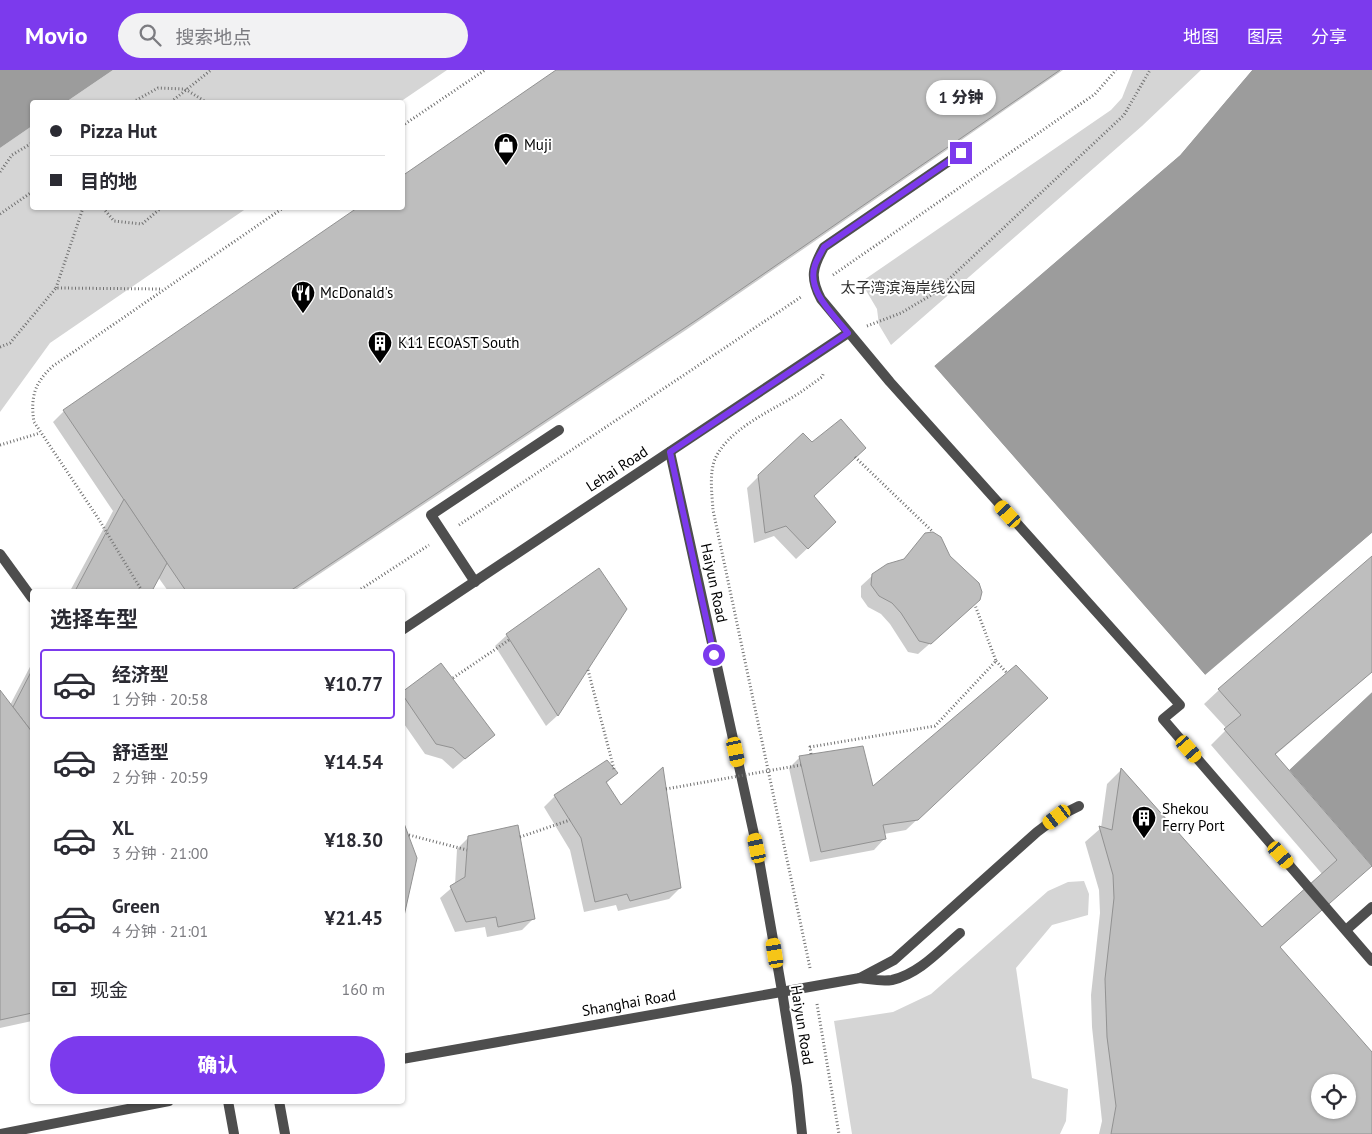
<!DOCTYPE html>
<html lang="zh">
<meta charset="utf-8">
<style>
:root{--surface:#fff;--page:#f2f2f3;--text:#2b2b33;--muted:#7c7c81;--line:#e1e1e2;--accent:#7c3aed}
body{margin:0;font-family:"PT Sans","Noto Sans SC",sans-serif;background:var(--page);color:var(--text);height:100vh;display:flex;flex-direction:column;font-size:19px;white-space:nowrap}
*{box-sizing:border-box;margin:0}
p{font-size:16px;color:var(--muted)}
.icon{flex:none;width:28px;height:28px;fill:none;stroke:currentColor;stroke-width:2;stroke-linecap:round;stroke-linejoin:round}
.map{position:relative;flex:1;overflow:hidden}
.panel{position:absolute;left:30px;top:519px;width:375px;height:515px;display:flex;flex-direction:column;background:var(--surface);border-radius:5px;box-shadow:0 1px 4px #0004}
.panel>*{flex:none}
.banner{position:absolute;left:30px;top:30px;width:375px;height:110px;border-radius:5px;box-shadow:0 1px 4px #0004;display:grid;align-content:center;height:110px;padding:0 20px;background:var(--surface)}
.fabs{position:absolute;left:1311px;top:1004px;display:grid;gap:10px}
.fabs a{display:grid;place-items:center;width:45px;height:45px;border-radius:50%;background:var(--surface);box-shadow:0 1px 4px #0004;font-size:25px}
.end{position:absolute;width:22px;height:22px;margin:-11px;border:6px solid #7c3aed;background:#fff;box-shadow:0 0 0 2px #fff}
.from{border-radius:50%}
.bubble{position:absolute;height:35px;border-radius:18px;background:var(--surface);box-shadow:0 1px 4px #0004;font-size:16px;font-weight:800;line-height:35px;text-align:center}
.car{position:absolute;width:15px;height:30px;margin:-15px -8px;border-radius:6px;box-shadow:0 0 4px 1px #0007;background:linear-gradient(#f5c518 24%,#345 0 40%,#f5c518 0 76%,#345 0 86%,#f5c518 0)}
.banner b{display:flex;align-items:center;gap:18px;height:48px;font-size:19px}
.banner b+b{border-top:1px solid var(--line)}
.banner i{width:12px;height:12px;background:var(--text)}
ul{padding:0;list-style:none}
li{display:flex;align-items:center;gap:15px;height:70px;margin:0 10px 8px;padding:0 10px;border:2px solid transparent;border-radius:5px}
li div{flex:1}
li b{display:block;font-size:19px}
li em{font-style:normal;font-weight:800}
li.active{border-color:var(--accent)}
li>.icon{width:45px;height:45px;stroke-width:1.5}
h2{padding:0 20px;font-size:22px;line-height:60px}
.pay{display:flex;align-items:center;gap:12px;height:55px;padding:0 20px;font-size:19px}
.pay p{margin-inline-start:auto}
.action{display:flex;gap:10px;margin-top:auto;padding:10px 20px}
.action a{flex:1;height:58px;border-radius:30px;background:var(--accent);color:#fff;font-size:20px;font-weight:800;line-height:58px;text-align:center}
header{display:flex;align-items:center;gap:30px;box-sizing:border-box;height:70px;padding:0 25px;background:var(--accent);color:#fff}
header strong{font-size:24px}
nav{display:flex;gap:28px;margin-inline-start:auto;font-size:18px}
.search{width:350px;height:45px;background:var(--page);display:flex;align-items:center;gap:12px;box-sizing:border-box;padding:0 18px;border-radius:28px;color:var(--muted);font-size:19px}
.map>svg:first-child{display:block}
.green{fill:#d5d5d5}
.water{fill:#9c9c9c}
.pier{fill:#fff}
.shadow{fill:#0003;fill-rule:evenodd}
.building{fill:#bebebe;stroke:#929292;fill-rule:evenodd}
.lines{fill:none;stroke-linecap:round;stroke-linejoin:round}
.path{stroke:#707070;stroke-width:3;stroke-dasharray:1 2.5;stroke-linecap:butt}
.service{stroke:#4e4e4e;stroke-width:10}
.minor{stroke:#4e4e4e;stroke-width:10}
.tertiary{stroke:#4e4e4e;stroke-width:10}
.path-bridge{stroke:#707070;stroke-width:3;stroke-dasharray:1 2.5;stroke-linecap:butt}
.route{stroke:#7c3aed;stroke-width:6}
.labels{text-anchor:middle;stroke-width:4;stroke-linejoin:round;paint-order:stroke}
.poi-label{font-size:15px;fill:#000;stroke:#fff;text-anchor:start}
.park-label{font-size:15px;fill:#2c2c2c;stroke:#fff}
.street-label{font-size:15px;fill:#000;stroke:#fff}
</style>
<header>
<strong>Movio</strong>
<div class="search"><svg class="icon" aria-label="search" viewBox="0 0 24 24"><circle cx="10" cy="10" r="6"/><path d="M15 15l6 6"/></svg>搜索地点</div>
<nav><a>地图</a><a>图层</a><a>分享</a></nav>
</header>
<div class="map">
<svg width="1372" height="1064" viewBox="0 0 1372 1064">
<rect width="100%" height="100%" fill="#fff"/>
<!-- green -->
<g class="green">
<path d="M113,0H447L400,32H66Z"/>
<path d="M1133,0H1201L1142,56L891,275L879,255L877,239L861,212L1111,40L1122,28Z"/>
<path d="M32,56V138H247L50,273L0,342V78Z"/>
<path d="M1084,811L1089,824L1088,845L1052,855L1016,898L1032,1008L1068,1019L1066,1051L1060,1064H852L834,951L893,942L931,924L1048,821L1068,812Z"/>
</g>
<!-- water -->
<g class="water">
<path d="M0,0H113L66,32H32V56L0,78Z"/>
<path d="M1252,0H1372V463L1206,606L934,296L1180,85Z"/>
<path d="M1372,622V796L1289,700Z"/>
</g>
<!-- pier -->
<g class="pier">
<path d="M1249,0H1252L1180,85L934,296L1205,605L1372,463V466L1205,608L931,296L1178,84Z"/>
<path d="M1370,620H1372V622L1289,700L1372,796V799L1287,701V698Z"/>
</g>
<!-- shadow -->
<g class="shadow">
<path d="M559,0H1063L686,260L294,521H168L158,507L151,521H70L113,441L53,352L64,341L359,138H402Z"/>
<path d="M759,406L812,426L824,463L796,489L774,466L754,473L747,418Z"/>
<path d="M926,464L949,487L967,541L918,584L908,582L890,554L881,544L868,537L861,527V516L873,505L902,491Z"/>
<path d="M1372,488V602L1274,686L1370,796L1279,878L1372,984V1064H1099L1102,1051L1092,957L1091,925L1100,843L1099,820L1085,772L1101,758L1107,714L1121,700L1262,858L1323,805L1211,675L1227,659L1204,634L1219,620ZM1320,1012H1348V1040H1320Z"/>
<path d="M626,539L557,646L546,656L495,576L507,565Z"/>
<path d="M32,593V951L0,958V622L10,635Z"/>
<path d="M402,624L493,665L453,699L442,689L425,684L402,651Z"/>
<path d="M1035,639L906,760L884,764L885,768L874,780L810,792L789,698L800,687L873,718Z"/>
<path d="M616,703L606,714L680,818L669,829L618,841L616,835L584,842L570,780L544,737L555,726Z"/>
<path d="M469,767L533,849L522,860L487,867L485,857L455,862L440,828L455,815L457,779Z"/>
</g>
<!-- building -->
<g class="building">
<path d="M556,0H1060L698,249L290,521H186L63,340L357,138H402V106Z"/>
<path d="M841,349L866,378L814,426L836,452L808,479L786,456L765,463L758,405L803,363L812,372Z"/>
<path d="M124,429L167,493L152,521H75Z"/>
<path d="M933,462L941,467L950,486L979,513L982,522L980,530L931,574L919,571L901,543L892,533L879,526L871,515L872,504L887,494L904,489L925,463Z"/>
<path d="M1372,486V602L1275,684L1372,796L1280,877L1372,982V1064H1111L1116,1036L1107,967L1105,909L1114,828L1113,805L1099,756L1112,760L1121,698L1262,857L1337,790L1224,659L1241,645L1218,619ZM1320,1012H1348V1040H1320Z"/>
<path d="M599,498L627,539L558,646L506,564Z"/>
<path d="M441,593L495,665L465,689L453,678L436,674L402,624V622Z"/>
<path d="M1016,595L1048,628L918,750L883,755L886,769L821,782L799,686L863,676L873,716Z"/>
<path d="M32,600V662L13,637Z"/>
<path d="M0,620L32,662V943L0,950Z"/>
<path d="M607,690L618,703L606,712L621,735L663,697L681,818L630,831L627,824L595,832L581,768L554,725Z"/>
<path d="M402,748L417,788L402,855Z"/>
<path d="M518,755L535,849L498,857L496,847L466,852L450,816L465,807L468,766Z"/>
</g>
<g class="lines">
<!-- path -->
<g class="path">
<path d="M133,32L158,18L185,19L206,32"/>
<path d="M171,32L211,0"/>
<path d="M402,56L485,0"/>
<path d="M0,102L12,85L32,73"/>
<path d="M103,138L114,151L142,154L161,138"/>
<path d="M0,144L32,122"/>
<path d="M833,205L1095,24L1116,0"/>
<path d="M56,218L83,138"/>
<path d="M867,256L901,243L933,224L1124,45L1150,0"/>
<path d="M0,277L10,273L56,218L162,219"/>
<path d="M0,375L40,363"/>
<path d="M855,387L933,462"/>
<path d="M459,455L801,227"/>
<path d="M142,521L98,448L34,352C30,327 35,312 53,296L283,138"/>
<path d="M358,521L429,475"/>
<path d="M996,591L1007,603"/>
<path d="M588,600L614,699"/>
<path d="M453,608L509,570"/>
<path d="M811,684L810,677L935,656L996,591L975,535"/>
<path d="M409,765L467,780"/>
<path d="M520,767L570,750"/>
<path d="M810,898L713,440C712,424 709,404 715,389C728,360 767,343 793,327C803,321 812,314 822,307L824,302"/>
<path d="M817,934L839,1064"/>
</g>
<!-- service -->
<g class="service">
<path d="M961,83L824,177C812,198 810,208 821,229L890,312L1180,635L1163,649L1372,891"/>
<path d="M475,512L431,445L559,360"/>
<path d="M1346,860L1372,837"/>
<path d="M860,908L894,890L1037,762L1057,747L1079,736"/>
<path d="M860,908C870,909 881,912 892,910C919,904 940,880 960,863"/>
</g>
<!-- minor -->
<g class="minor">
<path d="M670,382L757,778L782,921"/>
<path d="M402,560L848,263"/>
</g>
<!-- tertiary -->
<g class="tertiary">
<path d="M0,484L32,528"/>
<path d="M782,921L797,1016L802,1064"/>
<path d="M402,989L860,908"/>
<path d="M228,1031L234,1064"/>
<path d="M279,1031L285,1064"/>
<path d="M0,1064L169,1031"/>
</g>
<!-- path-bridge -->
<path class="path-bridge" d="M666,719L801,695"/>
</g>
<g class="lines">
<!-- route -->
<path class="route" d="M714,585L670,382L848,263C834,245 806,221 815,195C817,189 821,183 824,177L961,83"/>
</g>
<!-- icons -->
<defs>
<symbol id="shop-pin" viewBox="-11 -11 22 30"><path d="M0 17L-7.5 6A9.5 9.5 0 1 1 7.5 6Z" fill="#000" stroke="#fff"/><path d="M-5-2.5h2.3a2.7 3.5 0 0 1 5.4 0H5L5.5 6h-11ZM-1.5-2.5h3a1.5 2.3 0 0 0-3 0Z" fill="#fff"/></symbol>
<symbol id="restaurant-pin" viewBox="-11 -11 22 30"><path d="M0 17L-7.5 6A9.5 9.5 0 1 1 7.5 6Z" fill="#000" stroke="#fff"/><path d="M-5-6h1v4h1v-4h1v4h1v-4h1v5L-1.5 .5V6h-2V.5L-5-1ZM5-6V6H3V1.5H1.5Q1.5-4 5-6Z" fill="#fff"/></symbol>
<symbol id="building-pin" viewBox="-11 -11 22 30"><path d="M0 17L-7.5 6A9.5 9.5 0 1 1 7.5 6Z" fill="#000" stroke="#fff"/><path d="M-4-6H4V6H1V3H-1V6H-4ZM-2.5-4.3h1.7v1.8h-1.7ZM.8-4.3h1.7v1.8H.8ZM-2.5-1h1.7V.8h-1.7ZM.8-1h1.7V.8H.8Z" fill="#fff"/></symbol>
</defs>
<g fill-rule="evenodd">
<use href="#shop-pin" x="492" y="61" width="28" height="38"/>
<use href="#restaurant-pin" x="289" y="209" width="28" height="38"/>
<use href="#building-pin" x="366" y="259" width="28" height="38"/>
<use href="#building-pin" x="1130" y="734" width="28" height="38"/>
</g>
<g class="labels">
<!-- poi labels -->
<g class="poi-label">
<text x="524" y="80">Muji</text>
<text x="320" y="228">McDonald's</text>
<text x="398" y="278">K11 ECOAST South</text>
<text x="1162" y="744">Shekou<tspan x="1162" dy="17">Ferry Port</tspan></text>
</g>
<!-- park labels -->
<g class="park-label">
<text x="908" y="223">太子湾滨海岸线公园</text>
</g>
<!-- street labels -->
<g class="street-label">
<text transform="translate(617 399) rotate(-33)" y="5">Lehai Road</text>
<text transform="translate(714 513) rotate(78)" y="5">Haiyun Road</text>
<text transform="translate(629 933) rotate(-10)" y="5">Shanghai Road</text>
<text transform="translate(802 955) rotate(81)" y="5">Haiyun Road</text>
</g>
</g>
</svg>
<div class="fabs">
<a><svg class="icon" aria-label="locate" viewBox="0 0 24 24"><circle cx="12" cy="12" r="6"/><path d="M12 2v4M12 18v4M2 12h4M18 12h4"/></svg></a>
</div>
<i class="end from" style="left:714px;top:585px"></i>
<i class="end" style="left:961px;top:83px"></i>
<div class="bubble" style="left:926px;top:10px;width:70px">1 分钟</div>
<i class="car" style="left:1008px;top:444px;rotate:318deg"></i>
<i class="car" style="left:1189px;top:679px;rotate:139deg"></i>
<i class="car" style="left:736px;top:682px;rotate:168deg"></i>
<i class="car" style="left:1057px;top:747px;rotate:233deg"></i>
<i class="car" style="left:757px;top:778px;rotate:348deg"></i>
<i class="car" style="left:1281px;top:785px;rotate:139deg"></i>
<i class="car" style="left:775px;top:883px;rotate:351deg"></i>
<div class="banner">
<b><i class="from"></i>Pizza Hut</b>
<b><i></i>目的地</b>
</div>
<section class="panel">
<h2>选择车型</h2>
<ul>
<li class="active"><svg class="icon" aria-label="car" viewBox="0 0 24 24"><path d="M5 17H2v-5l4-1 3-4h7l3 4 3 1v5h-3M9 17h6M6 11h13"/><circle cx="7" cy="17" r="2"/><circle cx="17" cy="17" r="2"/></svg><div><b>经济型</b><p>1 分钟 · 20:58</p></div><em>¥10.77</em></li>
<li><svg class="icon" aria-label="car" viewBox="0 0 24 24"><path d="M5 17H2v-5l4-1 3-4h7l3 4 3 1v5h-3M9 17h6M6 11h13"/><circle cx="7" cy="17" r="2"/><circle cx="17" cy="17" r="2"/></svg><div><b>舒适型</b><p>2 分钟 · 20:59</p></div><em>¥14.54</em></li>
<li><svg class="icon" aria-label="car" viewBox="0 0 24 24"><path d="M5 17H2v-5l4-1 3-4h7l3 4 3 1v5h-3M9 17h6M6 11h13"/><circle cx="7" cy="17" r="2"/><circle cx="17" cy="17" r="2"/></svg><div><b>XL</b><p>3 分钟 · 21:00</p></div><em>¥18.30</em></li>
<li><svg class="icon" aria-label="car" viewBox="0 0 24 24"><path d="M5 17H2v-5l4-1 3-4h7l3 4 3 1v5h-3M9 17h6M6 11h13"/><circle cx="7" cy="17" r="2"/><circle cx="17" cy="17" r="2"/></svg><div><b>Green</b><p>4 分钟 · 21:01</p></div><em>¥21.45</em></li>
</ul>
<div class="pay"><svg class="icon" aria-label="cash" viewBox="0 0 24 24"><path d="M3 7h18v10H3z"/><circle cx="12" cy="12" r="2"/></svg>现金<p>160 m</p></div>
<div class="action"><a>确认</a></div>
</section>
</div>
